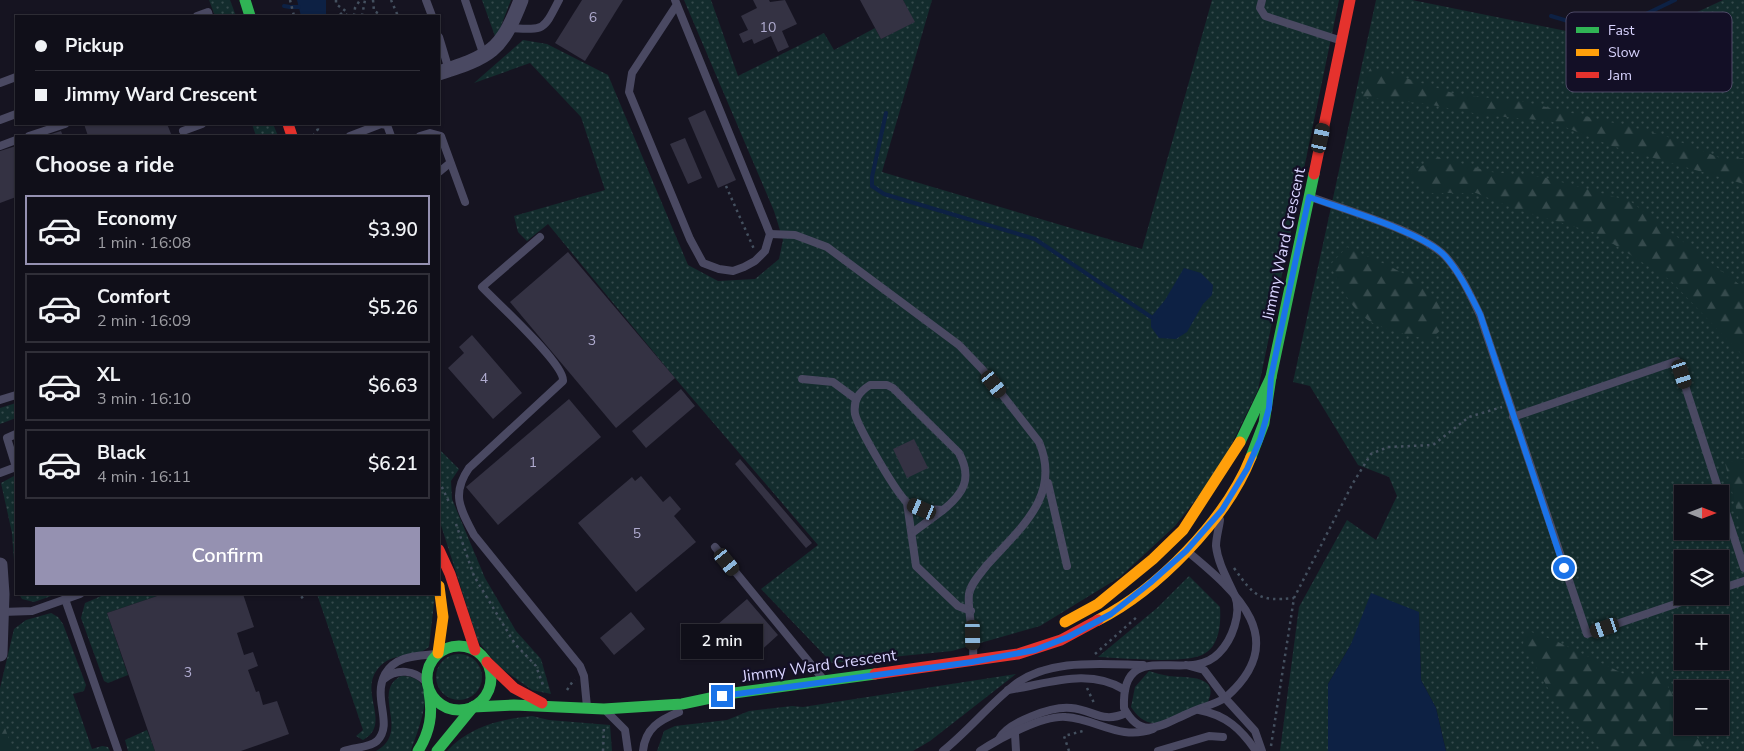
<!DOCTYPE html>
<meta charset="utf-8">
<style>
:root{--surface:#100f19;--page:#1e1d26;--text:#f1f3f6;--muted:#9c9ca2;--line:#302f38;--accent:#9591b1}
body{margin:0;font-family:"Nunito Sans",sans-serif;background:var(--page);color:var(--text);height:100vh;display:flex;flex-direction:column;font-size:19px;white-space:nowrap}
*{box-sizing:border-box;margin:0}
p{font-size:16px;color:var(--muted)}
.icon{flex:none;width:28px;height:28px;fill:none;stroke:currentColor;stroke-width:2;stroke-linecap:round;stroke-linejoin:round}
.map{position:relative;flex:1;overflow:hidden}
.side{position:absolute;left:15px;top:135px;width:425px;height:460px;display:flex;flex-direction:column;background:var(--surface);border-radius:0px;box-shadow:0 1px 4px #0004,0 0 0 1px var(--line)}
.side>*{flex:none}
.hud{position:absolute;left:15px;top:15px;width:425px;height:110px;border-radius:0px;box-shadow:0 1px 4px #0004,0 0 0 1px var(--line);display:grid;align-content:center;height:110px;padding:0 20px;background:var(--surface)}
.needle{width:32px;rotate:90deg}
.controls{position:absolute;left:1674px;top:485px;display:grid;gap:10px}
.controls a{display:grid;place-items:center;width:55px;height:55px;border-radius:0px;background:var(--surface);box-shadow:0 1px 4px #0004,0 0 0 1px var(--line);font-size:25px}
.end{position:absolute;width:22px;height:22px;margin:-11px;border:6px solid #1a73e8;background:#fff;box-shadow:0 0 0 2px #fff}
.from{border-radius:50%}
.bubble{position:absolute;height:35px;border-radius:0px;background:var(--surface);box-shadow:0 1px 4px #0004,0 0 0 1px var(--line);font-size:16px;font-weight:600;line-height:35px;text-align:center}
.car{position:absolute;width:15px;height:30px;margin:-15px -8px;border-radius:6px;box-shadow:0 0 4px 1px #0007;background:linear-gradient(#222 24%,#8ab4d8 0 40%,#222 0 76%,#8ab4d8 0 86%,#222 0)}
.hud b{display:flex;align-items:center;gap:18px;height:48px;font-size:19px}
.hud b+b{border-top:1px solid var(--line)}
.hud i{width:12px;height:12px;background:var(--text)}
ul{padding:0;list-style:none}
li{display:flex;align-items:center;gap:15px;height:70px;margin:0 10px 8px;padding:0 10px;border:2px solid var(--line);border-radius:0px}
li div{flex:1}
li b{display:block;font-size:19px}
li em{font-style:normal;font-weight:600}
li.active{border-color:var(--accent)}
li>.icon{width:45px;height:45px;stroke-width:1.5}
h2{padding:0 20px;font-size:22px;line-height:60px}
.cta{display:flex;gap:10px;margin-top:auto;padding:10px 20px}
.cta a{flex:1;height:58px;border-radius:0px;background:var(--accent);color:#fff;font-size:20px;font-weight:600;line-height:58px;text-align:center}
.map>svg:first-child{display:block}
.grass{fill:url(#grass-dots);fill-rule:evenodd}
.forest{fill:url(#forest-firs)}
.water{fill:#0d2144}
.lines{fill:none;stroke-linecap:round;stroke-linejoin:round}
.stream{stroke:#0d2144;stroke-width:4}
.building{fill:#343243}
.path{stroke:#44505f;stroke-width:2.5;stroke-dasharray:2.5 4;stroke-linecap:butt}
.lane{stroke:#4a4962;stroke-width:8}
.street{stroke:#4a4962;stroke-width:15}
.fast{stroke:#30b455;stroke-width:11}
.slow{stroke:#ff9f0a;stroke-width:11}
.jam{stroke:#e5322d;stroke-width:11}
.route{stroke:#1a73e8;stroke-width:6}
.labels{text-anchor:middle;stroke-width:4.5;stroke-linejoin:round;paint-order:stroke}
.number-label{font-size:14px;fill:#b0acd0}
.street-label{font-size:16px;fill:#d9d4ff;stroke:#130f26}
.key{fill:#130f26;stroke:#4e4a67;stroke-width:1}
.key-label{font-size:14px;fill:#d9d4ff}
</style>
<div class="map">
<svg width="1744" height="751" viewBox="0 0 1744 751">
<defs>
<pattern id="grass-dots" width="8" height="8" patternUnits="userSpaceOnUse" patternTransform="scale(1.25)"><rect width="8" height="8" fill="#132c2d"/><path d="M2 2h.1M6 6h.1" fill="none" stroke="#354a4c" stroke-width="1.8" stroke-linecap="round"/></pattern>
<pattern id="forest-firs" width="22" height="20" patternUnits="userSpaceOnUse" patternTransform="scale(1.25)"><rect width="22" height="20" fill="#132c2d"/><path d="M5 1l3.5 6h-7zM16 11l3.5 6h-7z" fill="#354a4c"/></pattern>
</defs>
<rect width="100%" height="100%" fill="#161421"/>
<!-- grass -->
<g class="grass">
<path d="M209,0H230L236,16H215Z"/>
<path d="M482,0H511L496,39Z"/>
<path d="M684,0H711L738,76L824,33L834,50L875,28L881,39L914,22L903,0H932L882,172L1142,249L1212,0H1339L1258,390L1219,470L1175,526L1120,577L1040,626L952,651L832,663L761,589L818,545L675,378L548,224L527,241L518,232L514,216L605,190L581,117L530,63L474,83L523,40L547,44L608,75L688,265L718,281L755,279L779,259L783,240L774,211Z"/>
<path d="M1376,0H1412L1666,51L1678,21L1723,0H1744V751H1446L1436,708L1421,680L1419,613L1351,644L1328,684V751H1280L1299,607L1347,520L1376,540L1397,496L1389,477L1358,465L1310,386L1293,382ZM1682,494H1720V531H1682ZM1682,559H1720V596H1682ZM1682,624H1720V661H1682ZM1682,689H1720V726H1682Z"/>
<path d="M252,124H273L278,136H256Z"/>
<path d="M16,403V418L0,424V408Z"/>
<path d="M439,449L459,469L451,481L452,499L485,578L516,631L541,659L551,694L532,690L498,666L478,641L439,519Z"/>
<path d="M14,476L16,484V587L12,533L1,483Z"/>
<path d="M1189,576L1220,607C1221,623 1220,647 1202,655C1182,664 1123,658 1098,657L1157,608Z"/>
<path d="M19,594H57L34,602L22,599Z"/>
<path d="M106,594H163L107,613L128,675L108,683L104,681L81,618L85,603Z"/>
<path d="M317,594H435L429,647C412,661 389,649 375,673C362,696 391,725 363,740L356,736L363,730Z"/>
<path d="M51,613L58,617L63,624L86,685L84,691L73,694L92,749L102,746L108,747L110,751H0V688L14,629L26,620Z"/>
<circle cx="459" cy="677" r="23"/>
<path d="M1149,671C1156,673 1162,675 1169,676C1184,678 1221,674 1208,702C1195,708 1168,722 1156,723C1145,724 1136,715 1131,707L1135,687Z"/>
<path d="M1016,674L930,741L913,751H657L664,731L675,726L727,720L749,711L792,706L803,707Z"/>
<path d="M401,676C444,675 417,731 411,751H376C412,732 370,692 401,676Z"/>
<path d="M532,716L549,720L610,725L612,751H447C469,727 500,719 532,716Z"/>
<path d="M147,730L155,751H128L125,740Z"/>
</g>
<!-- forest -->
<g class="forest">
<path d="M1371,67L1459,95L1521,101L1631,127L1668,137L1725,160L1744,158V184L1612,146L1550,121L1483,115L1427,104L1363,97L1365,78Z"/>
<path d="M1439,157L1491,172L1543,177L1630,201L1744,288V357L1670,280L1596,233L1518,210L1476,193H1428L1410,172Z"/>
<path d="M1347,247C1375,261 1428,278 1440,307C1443,313 1441,324 1441,330L1429,340C1409,334 1380,331 1364,317C1348,304 1339,283 1330,265Z"/>
<path d="M1744,458V527L1740,524L1725,463Z"/>
<path d="M1526,630L1556,641L1624,674H1661L1682,712V726H1691L1705,751H1602L1557,704L1523,644Z"/>
<path d="M4,725L13,751H0V730Z"/>
</g>
<!-- water -->
<g class="water">
<path d="M297,0H326V16H301Z"/>
<path d="M1184,268L1201,273L1213,285L1212,295L1203,304L1187,332L1176,339L1159,338L1151,327V317L1165,300Z"/>
<path d="M1371,593L1419,612L1421,680L1436,708L1446,751H1328V684L1351,644Z"/>
</g>
<g class="lines">
<!-- stream -->
<g class="stream">
<path d="M284,6L290,7"/>
<path d="M292,7H299"/>
<path d="M1551,16L1612,34L1622,31L1648,13L1675,0"/>
<path d="M886,113L872,177V186L884,194L1035,239L1151,317"/>
</g>
</g>
<!-- building -->
<g class="building">
<path d="M582,0H623L585,61L555,43Z"/>
<path d="M753,0H769L770,2L785,0L797,24L782,31L789,47L778,52L771,36L754,44L752,39L743,43L739,34L748,30L741,16L757,8Z"/>
<path d="M860,0H903L915,22L881,39Z"/>
<path d="M705,110L736,180L718,188L688,118Z"/>
<path d="M84,124H167L172,136H88Z"/>
<path d="M61,131L63,136H45Z"/>
<path d="M685,138L702,178L688,184L670,144Z"/>
<path d="M16,146V197L0,203V151Z"/>
<path d="M568,252L675,378L616,428L510,302Z"/>
<path d="M472,335L522,393L493,419L448,368L464,353L459,347Z"/>
<path d="M681,389L695,406L646,448L632,431Z"/>
<path d="M569,399L601,437L498,525L466,487Z"/>
<path d="M914,439L928,468L907,478L893,449Z"/>
<path d="M740,459L812,543L806,548L735,464Z"/>
<path d="M641,476L663,502L670,496L681,509L674,516L696,542L636,592L578,523L632,477L635,481Z"/>
<path d="M163,594H243L254,627L237,633L244,655L253,652L258,666L248,670L256,692L259,691L263,705L277,701L289,734L241,751H155L107,613Z"/>
<path d="M747,599L778,635L758,653L740,632L716,652L709,644L701,651L695,644Z"/>
<path d="M631,612L645,629L614,655L600,638Z"/>
</g>
<g class="lines">
<!-- path -->
<g class="path">
<path d="M290,0L294,16"/>
<path d="M336,0V4L347,12V15L342,13L338,16"/>
<path d="M373,0L374,11L383,16"/>
<path d="M391,0L398,16"/>
<path d="M354,16L355,8L360,0"/>
<path d="M362,16L365,0"/>
<path d="M313,136L318,129L317,124"/>
<path d="M726,186L754,249"/>
<path d="M439,481L449,502"/>
<path d="M456,524L474,576L515,644L536,666L543,685"/>
<path d="M1234,568C1254,596 1259,602 1294,598"/>
<path d="M301,598L307,594"/>
<path d="M1095,654L1138,616"/>
<path d="M1087,688L1094,703"/>
<path d="M567,690L573,681L575,680"/>
<path d="M1271,746L1294,598L1353,483L1371,454L1388,447L1433,445L1469,417L1502,407"/>
<path d="M603,751L604,726"/>
<path d="M1069,751L1064,736L1083,731"/>
</g>
<!-- lane -->
<g class="lane">
<path d="M426,0L432,16"/>
<path d="M465,0L484,56"/>
<path d="M675,0L770,234L765,251L755,261L744,267L733,271L719,269L703,263L690,239L629,92L632,73L676,6"/>
<path d="M1262,0L1260,8L1265,16L1339,40"/>
<path d="M197,16L208,12L209,16"/>
<path d="M510,28C545,30 543,31 559,0"/>
<path d="M439,37L449,70"/>
<path d="M0,83L16,77"/>
<path d="M0,120L16,114"/>
<path d="M183,131L202,124"/>
<path d="M29,136L65,124"/>
<path d="M350,136L381,124L387,125L391,136"/>
<path d="M420,136L430,133L441,136L465,202"/>
<path d="M0,146L16,140"/>
<path d="M439,172L450,163"/>
<path d="M1311,197C1345,210 1421,231 1445,256C1460,272 1470,294 1480,315L1587,634L1699,596"/>
<path d="M770,234L795,235L827,247L959,345L982,369L1039,442C1062,496 1020,528 987,565C981,573 971,583 969,594C967,612 975,637 973,658"/>
<path d="M540,237L482,287C497,303 565,364 563,381L469,468C451,494 460,509 474,535L580,666L584,676L587,707"/>
<path d="M802,379L833,382L856,399"/>
<path d="M870,385H887L893,388L959,453C973,479 963,494 943,510C931,509 920,510 909,504C898,497 858,427 855,414C853,400 859,392 870,385Z"/>
<path d="M0,400L16,395"/>
<path d="M1513,417L1677,361L1744,568"/>
<path d="M16,434L7,438L16,467"/>
<path d="M0,473L16,467"/>
<path d="M1048,483L1067,566"/>
<path d="M907,503L916,566L958,606L971,611"/>
<path d="M912,533L943,510"/>
<path d="M715,547L823,679"/>
<path d="M1187,551C1238,593 1292,640 1225,698L1255,731L1262,751"/>
<path d="M1720,589L1744,581"/>
<path d="M65,599L118,751"/>
<path d="M2,612L32,611L80,594"/>
<path d="M1186,665L1204,670L1225,698C1214,705 1201,707 1189,713C1163,724 1142,742 1124,708C1121,634 1188,686 1219,653C1232,640 1242,613 1235,596C1228,580 1218,564 1216,546C1216,538 1219,528 1220,520"/>
<path d="M384,679C397,668 415,670 426,682"/>
<path d="M1008,690C1048,684 1088,667 1125,690"/>
<path d="M1199,710C1226,715 1241,729 1256,751"/>
<path d="M608,713L625,730L628,751"/>
<path d="M1015,734L1016,751"/>
<path d="M999,739C1008,722 1052,706 1071,708C1094,710 1102,724 1126,713"/>
<path d="M344,751C354,747 369,748 377,741C394,724 372,699 385,674C396,655 417,656 436,654"/>
<path d="M643,751C645,728 660,720 679,712"/>
<path d="M943,751C968,731 988,706 1013,686C1048,658 1101,664 1143,665"/>
<path d="M980,751C1000,738 1043,715 1066,717C1097,719 1120,741 1153,729"/>
<path d="M1158,751L1209,736L1223,737"/>
</g>
<!-- street -->
<g class="street">
<path d="M439,73C490,56 501,52 521,0"/>
<path d="M0,565L2,594L0,654"/>
</g>
<!-- fast -->
<g class="fast">
<path d="M245,0L250,16"/>
<path d="M1240,442L1271,377L1314,174"/>
<path d="M1251,457L1264,423L1271,377"/>
<circle cx="459" cy="678" r="32"/>
<path d="M473,707L514,705L604,709L682,704L734,693L875,674"/>
<path d="M418,751C430,732 433,714 429,692"/>
<path d="M437,751L473,707"/>
</g>
<!-- slow -->
<g class="slow">
<path d="M1098,620C1157,590 1226,520 1251,457"/>
<path d="M1065,622L1098,604L1153,559L1183,530L1240,442"/>
<path d="M438,653L443,617L439,586"/>
</g>
<!-- jam -->
<g class="jam">
<path d="M288,124L292,136"/>
<path d="M1314,174L1350,0"/>
<path d="M439,550L450,574L475,650"/>
<path d="M487,662L514,688L542,703"/>
<path d="M875,674L1018,654L1061,640L1098,620"/>
</g>
</g>
<g class="lines">
<!-- route -->
<path class="route" d="M722,696L972,662L1035,650L1068,637L1111,614L1150,583L1186,551L1222,510L1247,469L1260,440L1269,408L1271,377L1309,197C1342,209 1423,232 1445,256C1460,273 1470,294 1480,314L1564,568"/>
</g>
<g class="labels">
<!-- number labels -->
<g class="number-label">
<text x="593" y="22">6</text>
<text x="768" y="32">10</text>
<text x="592" y="345">3</text>
<text x="484" y="383">4</text>
<text x="533" y="467">1</text>
<text x="637" y="538">5</text>
<text x="188" y="677">3</text>
</g>
<!-- street labels -->
<g class="street-label">
<text transform="translate(1283 244) rotate(-78)" y="6">Jimmy Ward Crescent</text>
<text transform="translate(819 665) rotate(-8)" y="6">Jimmy Ward Crescent</text>
</g>
</g>
<!-- legend -->
<rect x="1566" y="12" width="166" height="80" rx="8" class="key"/>
<rect x="1576" y="27" width="23" height="6" fill="#30b455"/>
<rect x="1576" y="49" width="23" height="7" fill="#ff9f0a"/>
<rect x="1576" y="72" width="23" height="6" fill="#e5322d"/>
<g class="key-label">
<text x="1608" y="35">Fast</text>
<text x="1608" y="57">Slow</text>
<text x="1608" y="80">Jam</text>
</g>
</svg>
<div class="controls">
<a><svg class="needle" viewBox="-14 -14 28 28"><path d="M0-13l5 13h-10z" fill="#e53935"/><path d="M0 13l5-13h-10z" fill="#9c9ca2"/></svg></a>
<a><svg class="icon" aria-label="layers" viewBox="0 0 24 24"><path d="M12 4l9 5-9 5-9-5zM3 14l9 5 9-5"/></svg></a>
<a>+</a>
<a>−</a>
</div>
<i class="end from" style="left:1564px;top:568px"></i>
<i class="end" style="left:722px;top:696px"></i>
<div class="bubble" style="left:681px;top:624px;width:82px">2 min</div>
<i class="car" style="left:1321px;top:138px;rotate:12deg"></i>
<i class="car" style="left:1682px;top:374px;rotate:162deg"></i>
<i class="car" style="left:994px;top:384px;rotate:142deg"></i>
<i class="car" style="left:922px;top:509px;rotate:293deg"></i>
<i class="car" style="left:727px;top:562px;rotate:141deg"></i>
<i class="car" style="left:1605px;top:628px;rotate:251deg"></i>
<i class="car" style="left:973px;top:635px;rotate:179deg"></i>
<div class="hud">
<b><i class="from"></i>Pickup</b>
<b><i></i>Jimmy Ward Crescent</b>
</div>
<section class="side">
<h2>Choose a ride</h2>
<ul>
<li class="active"><svg class="icon" aria-label="car" viewBox="0 0 24 24"><path d="M5 17H2v-5l4-1 3-4h7l3 4 3 1v5h-3M9 17h6M6 11h13"/><circle cx="7" cy="17" r="2"/><circle cx="17" cy="17" r="2"/></svg><div><b>Economy</b><p>1 min · 16:08</p></div><em>$3.90</em></li>
<li><svg class="icon" aria-label="car" viewBox="0 0 24 24"><path d="M5 17H2v-5l4-1 3-4h7l3 4 3 1v5h-3M9 17h6M6 11h13"/><circle cx="7" cy="17" r="2"/><circle cx="17" cy="17" r="2"/></svg><div><b>Comfort</b><p>2 min · 16:09</p></div><em>$5.26</em></li>
<li><svg class="icon" aria-label="car" viewBox="0 0 24 24"><path d="M5 17H2v-5l4-1 3-4h7l3 4 3 1v5h-3M9 17h6M6 11h13"/><circle cx="7" cy="17" r="2"/><circle cx="17" cy="17" r="2"/></svg><div><b>XL</b><p>3 min · 16:10</p></div><em>$6.63</em></li>
<li><svg class="icon" aria-label="car" viewBox="0 0 24 24"><path d="M5 17H2v-5l4-1 3-4h7l3 4 3 1v5h-3M9 17h6M6 11h13"/><circle cx="7" cy="17" r="2"/><circle cx="17" cy="17" r="2"/></svg><div><b>Black</b><p>4 min · 16:11</p></div><em>$6.21</em></li>
</ul>
<div class="cta"><a>Confirm</a></div>
</section>
</div>
